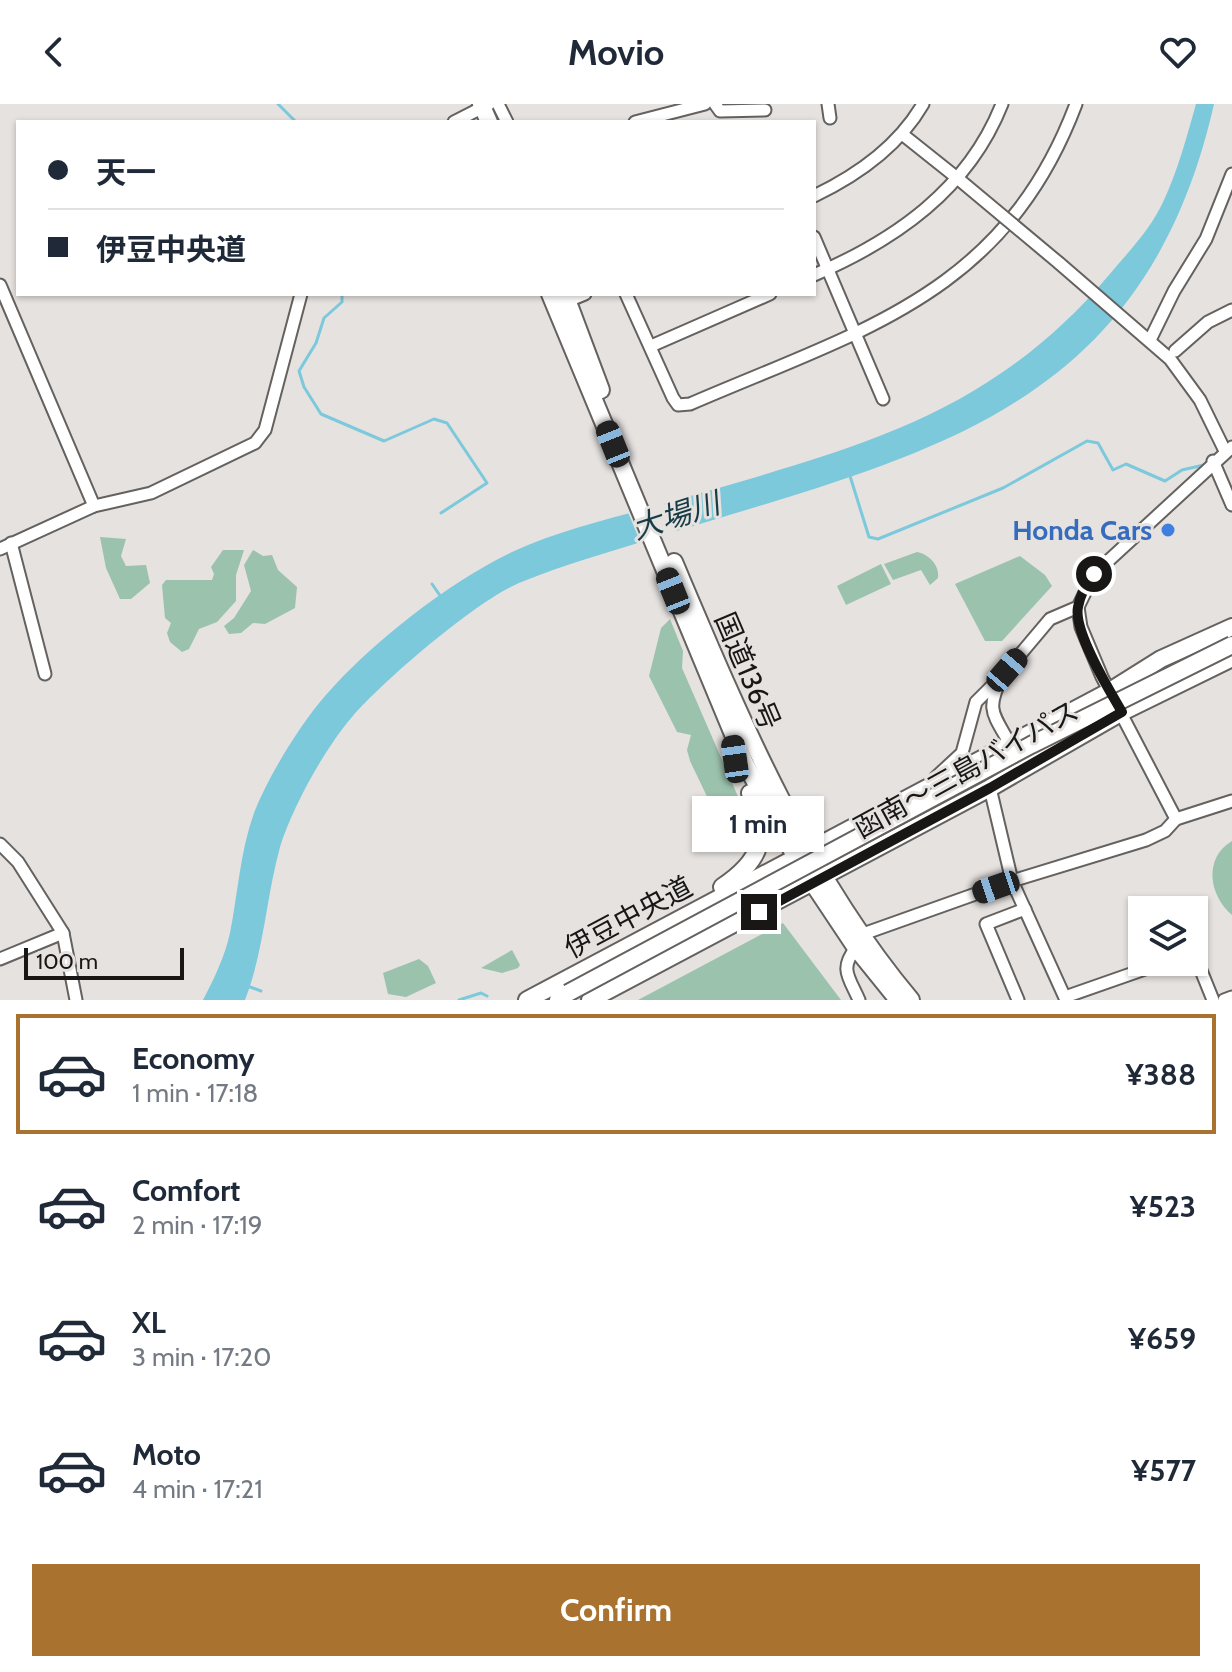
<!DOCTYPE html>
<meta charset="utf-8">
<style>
:root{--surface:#fff;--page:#f2f2f3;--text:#1f2937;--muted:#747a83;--line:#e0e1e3;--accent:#a9722e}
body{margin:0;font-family:Cabin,"Noto Sans JP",sans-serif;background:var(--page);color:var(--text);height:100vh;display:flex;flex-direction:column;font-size:30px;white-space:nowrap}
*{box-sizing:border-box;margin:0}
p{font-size:26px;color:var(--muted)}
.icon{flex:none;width:44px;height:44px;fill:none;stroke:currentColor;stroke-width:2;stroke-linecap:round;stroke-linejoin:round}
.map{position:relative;height:896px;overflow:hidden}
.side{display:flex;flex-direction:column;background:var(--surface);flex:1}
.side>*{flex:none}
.hud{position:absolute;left:16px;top:16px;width:800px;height:176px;border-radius:0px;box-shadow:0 2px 6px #0004;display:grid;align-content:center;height:176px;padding:0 32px;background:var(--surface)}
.buttons{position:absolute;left:1128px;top:792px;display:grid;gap:16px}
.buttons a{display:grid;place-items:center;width:80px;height:80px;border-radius:0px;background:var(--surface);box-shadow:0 2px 6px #0004;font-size:40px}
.scale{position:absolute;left:24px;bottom:20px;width:160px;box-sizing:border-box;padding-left:8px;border:4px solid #181716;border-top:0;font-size:22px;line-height:28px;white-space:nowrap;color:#181716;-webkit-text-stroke:6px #e6e2e0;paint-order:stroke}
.end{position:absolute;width:36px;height:36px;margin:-18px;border:10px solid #181716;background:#fff;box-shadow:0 0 0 4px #fff}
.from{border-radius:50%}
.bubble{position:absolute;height:56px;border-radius:0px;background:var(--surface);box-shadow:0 2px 6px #0004;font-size:26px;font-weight:700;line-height:56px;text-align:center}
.car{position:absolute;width:24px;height:48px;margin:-24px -12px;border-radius:10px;box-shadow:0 0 6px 2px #0007;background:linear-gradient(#222 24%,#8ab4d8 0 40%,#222 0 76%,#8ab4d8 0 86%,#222 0)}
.hud b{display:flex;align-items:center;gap:28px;height:76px;font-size:30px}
.hud b+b{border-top:2px solid var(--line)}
.hud i{width:20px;height:20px;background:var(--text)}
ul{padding:14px 0 0;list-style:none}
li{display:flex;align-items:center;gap:24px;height:120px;margin:0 16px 12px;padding:0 16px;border:4px solid transparent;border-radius:0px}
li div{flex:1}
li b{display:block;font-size:30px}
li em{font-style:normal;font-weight:700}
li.selected{border-color:var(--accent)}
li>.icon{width:72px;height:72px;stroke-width:1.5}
.button{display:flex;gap:16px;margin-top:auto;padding:16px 32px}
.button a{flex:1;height:92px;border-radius:0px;background:var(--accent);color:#fff;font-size:32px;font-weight:700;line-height:92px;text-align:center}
header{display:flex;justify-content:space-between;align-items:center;height:104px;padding:0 32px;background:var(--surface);font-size:36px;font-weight:700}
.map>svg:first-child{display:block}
.green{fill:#9bc2ad}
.water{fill:#7cc9dc}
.pier{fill:#e6e2e0}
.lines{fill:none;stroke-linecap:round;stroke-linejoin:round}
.stream{stroke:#7cc9dc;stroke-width:3}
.minor-casing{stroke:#64615f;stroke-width:15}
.highway-casing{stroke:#64615f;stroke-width:20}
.minor{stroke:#fff;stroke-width:11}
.highway{stroke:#fff;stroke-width:16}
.minor-bridge-casing{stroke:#64615f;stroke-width:15;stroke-linecap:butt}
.highway-bridge-casing{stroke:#64615f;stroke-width:20;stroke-linecap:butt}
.minor-bridge{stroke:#fff;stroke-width:11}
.highway-bridge{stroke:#fff;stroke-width:16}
.route{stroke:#181716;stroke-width:10}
.shop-dot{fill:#3f7fe0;stroke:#e6e2e0;stroke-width:3}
.labels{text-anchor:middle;stroke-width:6;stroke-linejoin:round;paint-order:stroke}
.shop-label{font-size:28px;font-weight:bold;fill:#366cbe;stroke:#e6e2e0;text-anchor:end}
.street-label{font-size:28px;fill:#181716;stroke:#e6e2e0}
.water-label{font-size:30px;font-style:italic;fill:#173c45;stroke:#e6e2e0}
</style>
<header><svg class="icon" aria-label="back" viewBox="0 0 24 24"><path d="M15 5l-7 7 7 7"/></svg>Movio<svg class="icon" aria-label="heart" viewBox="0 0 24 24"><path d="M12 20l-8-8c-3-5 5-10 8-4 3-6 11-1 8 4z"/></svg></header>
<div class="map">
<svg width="1232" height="896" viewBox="0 0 1232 896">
<rect width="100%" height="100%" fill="#e6e2e0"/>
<!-- green -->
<g class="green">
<path d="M100,433L126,435L121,452L126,462L146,461L150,479L131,495H120L106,464Z"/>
<path d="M223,446H244L236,471V497L217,518L199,525L189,545L182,548L170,538L167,529L171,519L165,514L162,481L166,476H212L214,470L211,463Z"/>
<path d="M253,446L263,452L272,451L278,466L297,483L295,504L265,520L253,519L241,529L229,530L224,522L234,514L251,487L244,461Z"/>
<path d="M917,448C929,450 940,462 938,474L930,481L921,466L893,476L884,460Z"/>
<path d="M1020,452L1045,471L1052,482L1002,537H985L955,480Z"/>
<path d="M881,460L891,480L846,501L837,482Z"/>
<path d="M670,515L683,547L682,564L743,704L742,715L730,731L725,730L690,657L687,646L691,631L677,628L649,572L661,524Z"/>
<path d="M1232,737V811C1209,792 1203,754 1232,737Z"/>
<path d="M783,819L841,896H638Z"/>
<path d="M512,846L520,861L518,864L502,869L481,864Z"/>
<path d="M419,855L428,862L436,879L406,893L388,890L383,869Z"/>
</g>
<!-- water -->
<path class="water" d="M1196,0H1214C1143,313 920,351 654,434C609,448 563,461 519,479C475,498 384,576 352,613C325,644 292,704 280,743C266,794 264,847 245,896H203C214,875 225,852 230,829C238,789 240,748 254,709C268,673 299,622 325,592C371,539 449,478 512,448C563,424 623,412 677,396C850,345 988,315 1109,171C1130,146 1151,125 1164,96C1178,66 1187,32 1196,0Z"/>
<!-- pier -->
<path class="pier" d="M663,396L677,431L642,442L627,406Z"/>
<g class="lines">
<!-- stream -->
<g class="stream">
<path d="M278,0L296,18"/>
<path d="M342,190V198L324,214L316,239L299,267L304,283L321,310L384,337L434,315L447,319L487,379L441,409"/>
<path d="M10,218L66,351"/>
<path d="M850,372L869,433L878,435L1003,384L1087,337L1098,339L1113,366L1126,360L1165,377L1182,366L1208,360"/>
<path d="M432,480L441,493"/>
<path d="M250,883L261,887"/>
<path d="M459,896L481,889L487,892"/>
</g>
<defs>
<g id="minor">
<path d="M498,0L507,18"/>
<path d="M715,0L720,7L765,6"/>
<path d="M828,0L830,14"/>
<path d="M454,18L489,0"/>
<path d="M635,18L705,0"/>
<path d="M902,30L961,77"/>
<path d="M814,92C858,71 898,43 923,0"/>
<path d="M814,133L883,295"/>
<path d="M1059,159L1170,255L1200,296L1225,347"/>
<path d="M814,171C895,136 968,86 1002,0"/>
<path d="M0,181L94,402"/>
<path d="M626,190L673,294L678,301L690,300C861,226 1004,191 1076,0"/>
<path d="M563,199L585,190"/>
<path d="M1150,236L1174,187L1206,135L1232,70"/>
<path d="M651,242L770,190"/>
<path d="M1175,247L1208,218L1232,206"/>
<path d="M1213,357L1232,401"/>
<path d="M11,439L45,570"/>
<path d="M0,445L94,402L151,389L255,339L265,326L301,190"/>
<path d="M1078,503L1081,523L1102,573L1176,715"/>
<path d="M1002,572L1050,515L1078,503L1094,470L1232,343"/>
<path d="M935,674L962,649L976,598L1002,572C986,606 992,608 1010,640"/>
<path d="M990,684L1012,777L1066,896"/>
<path d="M0,740L18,758L63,829L76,896"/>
<path d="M863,830L1012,777L1146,736L1165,727L1176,715L1232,697"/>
<path d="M856,844C839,865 849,873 859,896"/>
<path d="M1194,849L1213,896"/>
<path d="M0,855L63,829"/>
<path d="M1065,893L1165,858"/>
<path d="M1018,896L986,820L1025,805"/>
<path d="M1224,896L1232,893"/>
</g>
<g id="highway">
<path d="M481,0L489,18"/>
<path d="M550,190L745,659L796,754L856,844L898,896"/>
<path d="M565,190L601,286"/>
<path d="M674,458C739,611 803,767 911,896"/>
<path d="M722,783C761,757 770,733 750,689"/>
<path d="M527,896L1110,587L1161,555L1232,523"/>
<path d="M558,896L568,889"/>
<path d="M590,896L990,684L1122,608L1232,554"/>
</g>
</defs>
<!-- minor casing -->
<use href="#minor" class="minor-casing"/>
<!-- highway casing -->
<use href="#highway" class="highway-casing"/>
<!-- minor -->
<use href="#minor" class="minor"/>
<!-- highway -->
<use href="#highway" class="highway"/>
<defs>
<path id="minor-bridge" d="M962,78L1059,159"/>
<path id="highway-bridge" d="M568,889L1031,641L1232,541"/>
</defs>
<!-- minor-bridge casing -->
<use href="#minor-bridge" class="minor-bridge-casing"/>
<!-- highway-bridge casing -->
<use href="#highway-bridge" class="highway-bridge-casing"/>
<!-- minor-bridge -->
<use href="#minor-bridge" class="minor-bridge"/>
<!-- highway-bridge -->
<use href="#highway-bridge" class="highway-bridge"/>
</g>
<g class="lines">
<!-- route -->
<path class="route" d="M759,808L990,684L1122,608C1109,586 1073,527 1078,503C1080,491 1087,479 1094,470"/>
</g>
<!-- markers -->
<circle class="shop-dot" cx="1168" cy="426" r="8"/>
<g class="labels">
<!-- shop labels -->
<g class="shop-label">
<text x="1152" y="436">Honda Cars</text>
</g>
<!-- street labels -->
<g class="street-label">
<text transform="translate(748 567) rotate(67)" y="10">国道136号</text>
<text transform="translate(966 665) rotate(-29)" y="10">函南～三島バイパス</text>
<text transform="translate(628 813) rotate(-28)" y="10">伊豆中央道</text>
</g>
<!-- water labels -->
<g class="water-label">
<text transform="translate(676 412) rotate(-18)" y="10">大場川</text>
</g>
</g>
</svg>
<div class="buttons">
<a><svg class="icon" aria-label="layers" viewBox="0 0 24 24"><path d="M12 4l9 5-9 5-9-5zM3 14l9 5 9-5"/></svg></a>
</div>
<div class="scale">100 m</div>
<i class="end from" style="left:1094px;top:470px"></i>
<i class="end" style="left:759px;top:808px"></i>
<div class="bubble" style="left:692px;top:692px;width:132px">1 min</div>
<i class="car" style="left:613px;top:340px;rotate:338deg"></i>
<i class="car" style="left:673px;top:487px;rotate:338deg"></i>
<i class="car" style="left:1007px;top:566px;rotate:41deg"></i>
<i class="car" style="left:735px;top:655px;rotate:352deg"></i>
<i class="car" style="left:996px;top:783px;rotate:251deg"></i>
<div class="hud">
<b><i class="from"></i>天一</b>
<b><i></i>伊豆中央道</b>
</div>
</div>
<section class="side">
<ul>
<li class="selected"><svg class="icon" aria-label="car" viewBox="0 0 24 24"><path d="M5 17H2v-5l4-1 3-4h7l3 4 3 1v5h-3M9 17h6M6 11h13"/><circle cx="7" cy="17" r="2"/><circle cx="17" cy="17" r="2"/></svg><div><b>Economy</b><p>1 min · 17:18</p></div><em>¥388</em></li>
<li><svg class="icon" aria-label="car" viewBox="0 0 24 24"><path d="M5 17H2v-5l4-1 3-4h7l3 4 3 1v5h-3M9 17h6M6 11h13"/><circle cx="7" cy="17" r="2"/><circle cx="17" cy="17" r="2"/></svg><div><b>Comfort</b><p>2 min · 17:19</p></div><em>¥523</em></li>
<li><svg class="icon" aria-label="car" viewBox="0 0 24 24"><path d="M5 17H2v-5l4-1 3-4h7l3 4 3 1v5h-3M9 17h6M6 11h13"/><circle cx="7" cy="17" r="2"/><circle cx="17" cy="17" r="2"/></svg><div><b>XL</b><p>3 min · 17:20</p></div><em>¥659</em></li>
<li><svg class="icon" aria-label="car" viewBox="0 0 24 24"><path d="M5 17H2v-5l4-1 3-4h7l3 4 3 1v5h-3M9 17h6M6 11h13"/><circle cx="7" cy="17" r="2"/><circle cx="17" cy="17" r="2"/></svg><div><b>Moto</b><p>4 min · 17:21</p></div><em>¥577</em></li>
</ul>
<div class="button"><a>Confirm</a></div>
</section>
